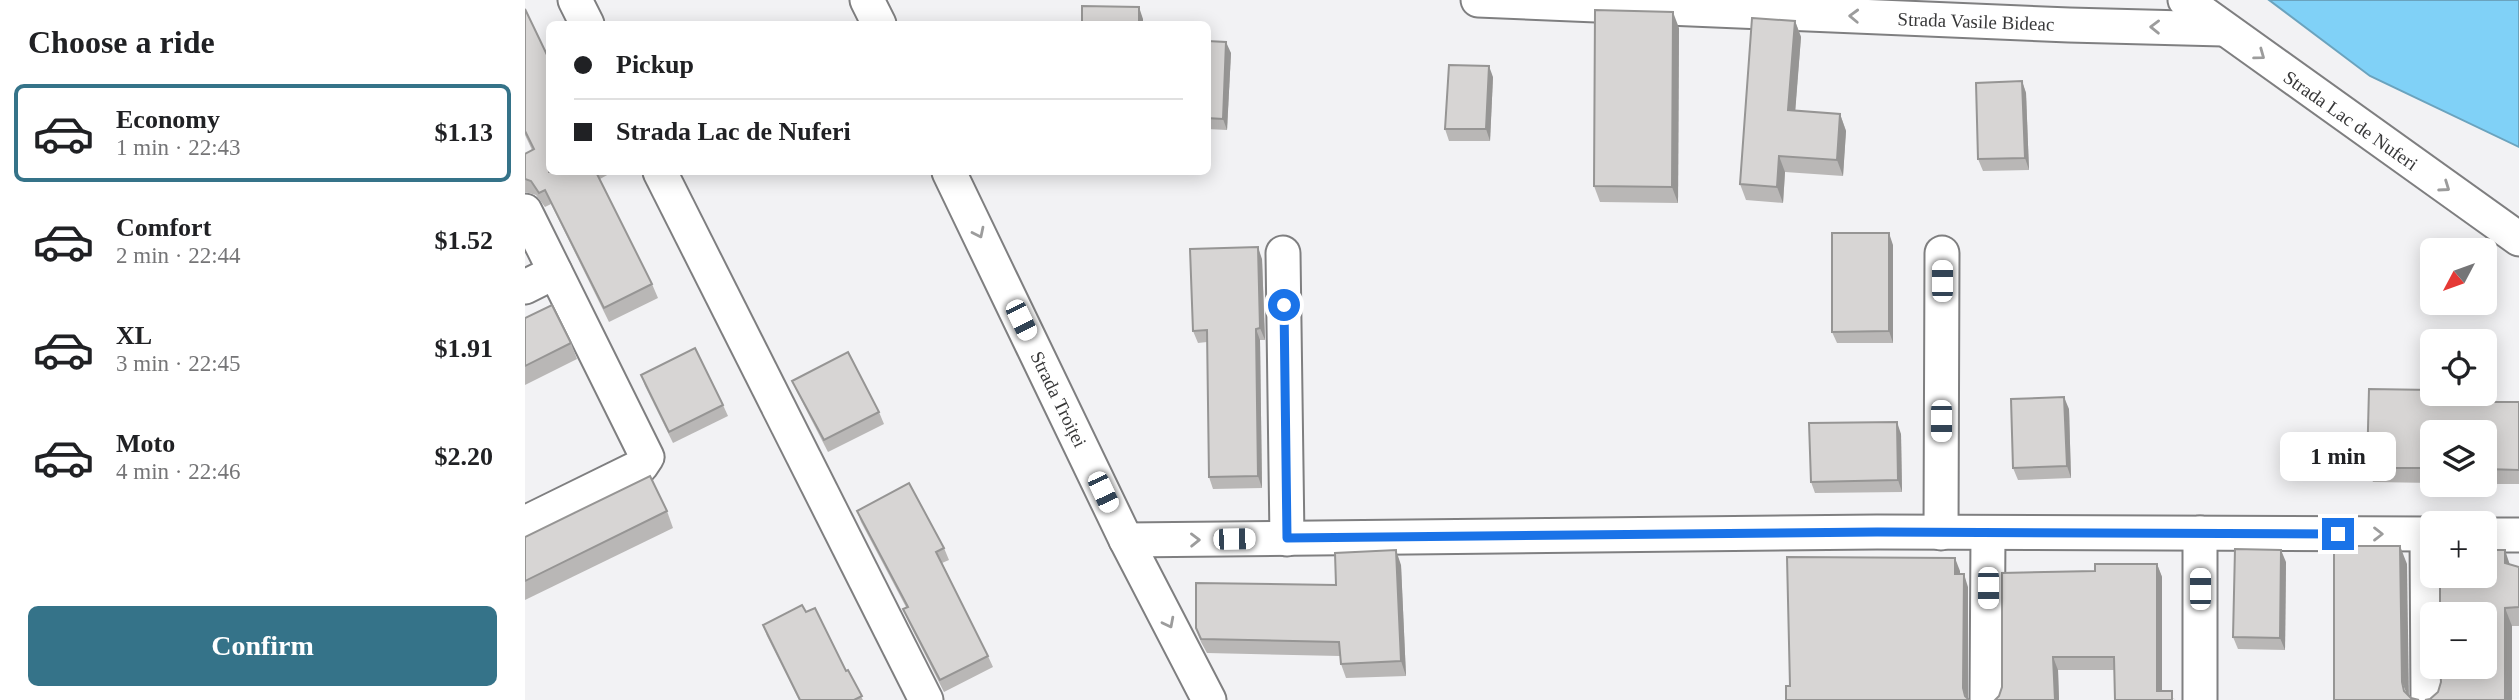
<!DOCTYPE html>
<meta charset="utf-8">
<style>
:root{--surface:#fff;--page:#f2f2f2;--text:#202124;--muted:#757577;--line:#e0e0e0;--accent:#357389}
body{margin:0;font-family:"Times New Roman",serif;background:var(--page);color:var(--text);height:100vh;display:flex;flex-direction:column;font-size:26px;white-space:nowrap}
*{box-sizing:border-box;margin:0}
p{font-size:23px;color:var(--muted)}
.icon{flex:none;width:38px;height:38px;fill:none;stroke:currentColor;stroke-width:2;stroke-linecap:round;stroke-linejoin:round}
.map{position:relative;flex:1;overflow:hidden}
.sheet{display:flex;flex-direction:column;background:var(--surface);width:525px}
.sheet>*{flex:none}
.hud{position:absolute;left:21px;top:21px;width:665px;height:154px;border-radius:10px;box-shadow:0 4px 18px #0003;display:grid;align-content:center;height:154px;padding:0 28px;background:var(--surface)}
.needle{width:46px;rotate:229deg}
.controls{position:absolute;left:1895px;top:238px;display:grid;gap:14px}
.controls a{display:grid;place-items:center;width:77px;height:77px;border-radius:10px;background:var(--surface);box-shadow:0 4px 18px #0003;font-size:35px}
.end{position:absolute;width:32px;height:32px;margin:-16px;border:9px solid #1a73e8;background:#fff;box-shadow:0 0 0 4px #fff}
.from{border-radius:50%}
.bubble{position:absolute;height:49px;border-radius:10px;background:var(--surface);box-shadow:0 4px 18px #0003;font-size:23px;font-weight:700;line-height:49px;text-align:center}
.car{position:absolute;width:21px;height:42px;margin:-21px -10px;border-radius:9px;box-shadow:0 0 5px 2px #0007;background:linear-gradient(#fff 24%,#345 0 40%,#fff 0 76%,#345 0 86%,#fff 0)}
.hud b{display:flex;align-items:center;gap:24px;height:66px;font-size:26px}
.hud b+b{border-top:2px solid var(--line)}
.hud i{width:18px;height:18px;background:var(--text)}
ul{padding:0;list-style:none}
li{display:flex;align-items:center;gap:21px;height:98px;margin:0 14px 10px;padding:0 14px;border:4px solid transparent;border-radius:10px}
li div{flex:1}
li b{display:block;font-size:26px}
li em{font-style:normal;font-weight:700}
li.on{border-color:var(--accent)}
li>.icon{width:63px;height:63px;stroke-width:1.5}
h2{padding:0 28px;font-size:32px;line-height:84px}
.primary-button{display:flex;gap:14px;margin-top:auto;padding:14px 28px}
.primary-button a{flex:1;height:80px;border-radius:10px;background:var(--accent);color:#fff;font-size:28px;font-weight:700;line-height:80px;text-align:center}
main{display:flex;flex:1;min-height:0}
.map>svg:first-child{display:block}
.water{fill:#80d1f7;stroke:#6aa3be;stroke-width:2}
.lines{fill:none;stroke-linecap:round;stroke-linejoin:round}
.street-casing{stroke:#7f7f80;stroke-width:37}
.street{stroke:#fff;stroke-width:33}
.wall{fill:#b9b7b6}
.shaded-wall{fill:#969594}
.building{fill:#d7d5d4;stroke:#969594;stroke-width:2}
.oneway{stroke:#9c9c9c}
.route{stroke:#1a73e8;stroke-width:9}
.labels{text-anchor:middle;stroke-width:5;stroke-linejoin:round;paint-order:stroke}
.street-label{font-size:19px;fill:#383839;stroke:#fff}
</style>
<main>
<section class="sheet">
<h2>Choose a ride</h2>
<ul>
<li class="on"><svg class="icon" aria-label="car" viewBox="0 0 24 24"><path d="M5 17H2v-5l4-1 3-4h7l3 4 3 1v5h-3M9 17h6M6 11h13"/><circle cx="7" cy="17" r="2"/><circle cx="17" cy="17" r="2"/></svg><div><b>Economy</b><p>1 min · 22:43</p></div><em>$1.13</em></li>
<li><svg class="icon" aria-label="car" viewBox="0 0 24 24"><path d="M5 17H2v-5l4-1 3-4h7l3 4 3 1v5h-3M9 17h6M6 11h13"/><circle cx="7" cy="17" r="2"/><circle cx="17" cy="17" r="2"/></svg><div><b>Comfort</b><p>2 min · 22:44</p></div><em>$1.52</em></li>
<li><svg class="icon" aria-label="car" viewBox="0 0 24 24"><path d="M5 17H2v-5l4-1 3-4h7l3 4 3 1v5h-3M9 17h6M6 11h13"/><circle cx="7" cy="17" r="2"/><circle cx="17" cy="17" r="2"/></svg><div><b>XL</b><p>3 min · 22:45</p></div><em>$1.91</em></li>
<li><svg class="icon" aria-label="car" viewBox="0 0 24 24"><path d="M5 17H2v-5l4-1 3-4h7l3 4 3 1v5h-3M9 17h6M6 11h13"/><circle cx="7" cy="17" r="2"/><circle cx="17" cy="17" r="2"/></svg><div><b>Moto</b><p>4 min · 22:46</p></div><em>$2.20</em></li>
</ul>
<div class="primary-button"><a>Confirm</a></div>
</section>
<div class="map">
<svg width="1994" height="700" viewBox="0 0 1994 700">
<rect width="100%" height="100%" fill="#f2f2f4"/>
<!-- water -->
<path class="water" d="M1744,0H1994V147L1845,76Z"/>
<g class="lines">
<defs>
<g id="street">
<path d="M50,0L62,24"/>
<path d="M342,0L354,24"/>
<path d="M953,0L1544,25L1698,29"/>
<path d="M1660,0L1994,239"/>
<path d="M135,172L401,700"/>
<path d="M424,172L601,540L684,700"/>
<path d="M0,211L122,457L116,466L0,523"/>
<path d="M758,253L762,539"/>
<path d="M0,287L30,272"/>
<path d="M1416,533L1417,253"/>
<path d="M1902,534L1903,700"/>
<path d="M1960,535H1994"/>
<path d="M601,540L1352,532L1908,534"/>
<path d="M1462,700L1463,533"/>
<path d="M1675,700V533"/>
</g>
</defs>
<!-- street casing -->
<use href="#street" class="street-casing"/>
<!-- street -->
<use href="#street" class="street"/>
</g>
<!-- wall -->
<g class="wall">
<path d="M0,9L24,172H83L84,174L75,179L127,284L133,298L84,322L26,204L20,207L11,195L0,192V154L7,150L0,135Z"/>
<path d="M1270,21L1276,37L1270,111L1315,114L1321,131L1318,176L1260,172L1258,203L1221,200L1215,184Z"/>
<path d="M1154,28L1153,203L1075,202L1069,186Z"/>
<path d="M682,41L706,53L702,130L682,129Z"/>
<path d="M968,77L965,141H924L920,129Z"/>
<path d="M1497,81L1501,93L1504,170L1458,171L1453,159Z"/>
<path d="M1368,245V343H1312L1307,332Z"/>
<path d="M737,259L740,340H735L737,488L688,489L684,477L682,342L673,343L668,331Z"/>
<path d="M0,318L46,343L52,359L0,385Z"/>
<path d="M116,375L198,405L203,416L148,443L120,386Z"/>
<path d="M267,381L354,412L359,424L303,452L272,392Z"/>
<path d="M1908,394H1932L1935,402H1994V484H1960V432H1908V483L1848,482L1842,468Z"/>
<path d="M1544,409L1546,478L1493,480L1488,468Z"/>
<path d="M1376,434L1377,492L1290,493L1286,482Z"/>
<path d="M142,511L148,528L0,600V537Z"/>
<path d="M332,511L419,548L424,560L417,563L463,656L468,667L419,692L383,621L378,609L381,607L336,522Z"/>
<path d="M1761,562L1760,650L1713,649L1708,637Z"/>
<path d="M1632,564L1637,577V691L1651,700L1590,670H1533L1534,700H1470L1570,571Z"/>
<path d="M876,565L881,676L821,678L816,664L815,656L682,653L676,642L671,628Z"/>
<path d="M1985,565L1994,567V626H1987L1913,692Z"/>
<path d="M281,612L321,671L338,700H274L242,636L238,625Z"/>
</g>
<!-- shaded-wall -->
<g class="shaded-wall">
<path d="M614,7L618,19V24H614Z"/>
<path d="M1148,12L1154,28L1153,203L1147,187Z"/>
<path d="M1270,21L1276,37L1269,127L1263,110Z"/>
<path d="M701,42L706,53L702,130L698,119Z"/>
<path d="M964,66L968,77L965,141L961,129Z"/>
<path d="M1497,81L1501,93L1504,170L1500,158Z"/>
<path d="M1315,114L1321,131L1318,176L1312,160Z"/>
<path d="M1254,156L1260,172L1258,203L1252,187Z"/>
<path d="M1364,233L1368,245V343L1364,331Z"/>
<path d="M733,247L737,259L740,340L735,328Z"/>
<path d="M731,329L735,340L737,488L733,476Z"/>
<path d="M1931,394H1932L1936,405L1931,402Z"/>
<path d="M1539,397L1544,409L1546,478L1542,466Z"/>
<path d="M1372,422L1376,434L1377,492L1373,480Z"/>
<path d="M1875,546L1882,564L1884,700L1877,682Z"/>
<path d="M871,550L876,565L881,676L876,661Z"/>
<path d="M1756,550L1761,562L1760,650L1755,638Z"/>
<path d="M1980,550L1986,568L1980,563Z"/>
<path d="M1430,558L1435,571V587L1430,574Z"/>
<path d="M1632,564L1637,577V700L1632,691Z"/>
<path d="M1439,574L1443,587V700H1442L1438,688Z"/>
<path d="M1980,608L1987,626V700H1980Z"/>
<path d="M1528,657L1533,670L1534,700H1530Z"/>
</g>
<!-- building -->
<g class="building">
<path d="M557,6L614,7V24H557Z"/>
<path d="M0,9L24,59V172H71L127,284L79,308L20,190L14,193L6,181L0,179V154L9,149L0,131Z"/>
<path d="M1070,10L1148,12L1147,187L1069,186Z"/>
<path d="M1227,18L1270,21L1263,110L1315,114L1312,160L1254,156L1252,187L1215,184Z"/>
<path d="M682,41L701,42L698,119L682,118Z"/>
<path d="M924,65L964,66L961,129H920Z"/>
<path d="M1497,81L1500,158L1453,159L1451,83Z"/>
<path d="M1307,233H1364V331L1307,332Z"/>
<path d="M733,247L735,328L731,329L733,476L684,477L682,330L668,331L665,249Z"/>
<path d="M27,305L46,343L0,366V318Z"/>
<path d="M170,348L198,405L144,432L116,375Z"/>
<path d="M323,352L354,412L299,440L267,381Z"/>
<path d="M1844,389L1908,390V394H1931V402H1994V470L1960,469V432H1908V468H1842Z"/>
<path d="M1539,397L1542,466L1488,468L1486,399Z"/>
<path d="M1372,422L1373,480L1286,482L1284,423Z"/>
<path d="M125,476L142,511L0,581V537Z"/>
<path d="M384,483L419,548L411,552L463,656L415,680L378,609L383,607L332,511Z"/>
<path d="M1809,546H1875L1877,682L1879,691L1886,698L1894,700H1809Z"/>
<path d="M1710,549L1756,550L1755,638L1708,637Z"/>
<path d="M871,550L876,661L816,664L814,642L676,639L671,628V583L811,585L810,553Z"/>
<path d="M1960,550H1980V563L1994,567V607L1980,608V700H1900L1905,699L1913,692L1916,682L1915,667H1960V614H1915V576H1960Z"/>
<path d="M1262,557L1430,558V574H1439L1438,688L1440,696L1444,700H1261V686H1265Z"/>
<path d="M1570,564H1632V691H1647V700H1590L1589,657H1528L1530,700H1470L1474,696L1477,687V573L1570,571Z"/>
<path d="M277,605L281,612L290,608L321,671L323,670L337,696L329,700H275L238,625Z"/>
</g>
<!-- one-way arrows -->
<defs><path id="oneway-chevron" d="M-2-3.5L2.5 0L-2 3.5" fill="none" stroke-width="1.6" stroke-linecap="round" stroke-linejoin="round" transform="scale(1.75)"/></defs>
<g class="oneway">
<use href="#oneway-chevron" transform="translate(1329 16) rotate(-178)"/>
<use href="#oneway-chevron" transform="translate(1630 27) rotate(-179)"/>
<use href="#oneway-chevron" transform="translate(1735 55) rotate(36)"/>
<use href="#oneway-chevron" transform="translate(1920 187) rotate(35)"/>
<use href="#oneway-chevron" transform="translate(454 233) rotate(64)"/>
<use href="#oneway-chevron" transform="translate(1853 534)"/>
<use href="#oneway-chevron" transform="translate(670 540) rotate(-1)"/>
<use href="#oneway-chevron" transform="translate(644 623) rotate(63)"/>
</g>
<g class="lines">
<!-- route -->
<path class="route" d="M759,305L762,538L1352,532L1813,534"/>
</g>
<g class="labels">
<!-- street labels -->
<g class="street-label">
<text transform="translate(1451 21) rotate(2)" y="7">Strada Vasile Bideac</text>
<text transform="translate(1826 120) rotate(35)" y="7">Strada Lac de Nuferi</text>
<text transform="translate(534 399) rotate(64)" y="7">Strada Troiței</text>
</g>
</g>
</svg>
<div class="controls">
<a><svg class="needle" viewBox="-14 -14 28 28"><path d="M0-13l5 13h-10z" fill="#e53935"/><path d="M0 13l5-13h-10z" fill="#757577"/></svg></a>
<a><svg class="icon" aria-label="locate" viewBox="0 0 24 24"><circle cx="12" cy="12" r="6"/><path d="M12 2v4M12 18v4M2 12h4M18 12h4"/></svg></a>
<a><svg class="icon" aria-label="layers" viewBox="0 0 24 24"><path d="M12 4l9 5-9 5-9-5zM3 14l9 5 9-5"/></svg></a>
<a>+</a>
<a>−</a>
</div>
<i class="end from" style="left:759px;top:305px"></i>
<i class="end" style="left:1813px;top:534px"></i>
<div class="bubble" style="left:1755px;top:432px;width:116px">1 min</div>
<i class="car" style="left:1417px;top:281px;rotate:0deg"></i>
<i class="car" style="left:496px;top:320px;rotate:154deg"></i>
<i class="car" style="left:1416px;top:421px;rotate:180deg"></i>
<i class="car" style="left:578px;top:492px;rotate:155deg"></i>
<i class="car" style="left:709px;top:539px;rotate:89deg"></i>
<i class="car" style="left:1463px;top:588px;rotate:180deg"></i>
<i class="car" style="left:1675px;top:589px;rotate:0deg"></i>
<div class="hud">
<b><i class="from"></i>Pickup</b>
<b><i></i>Strada Lac de Nuferi</b>
</div>
</div>
</main>
